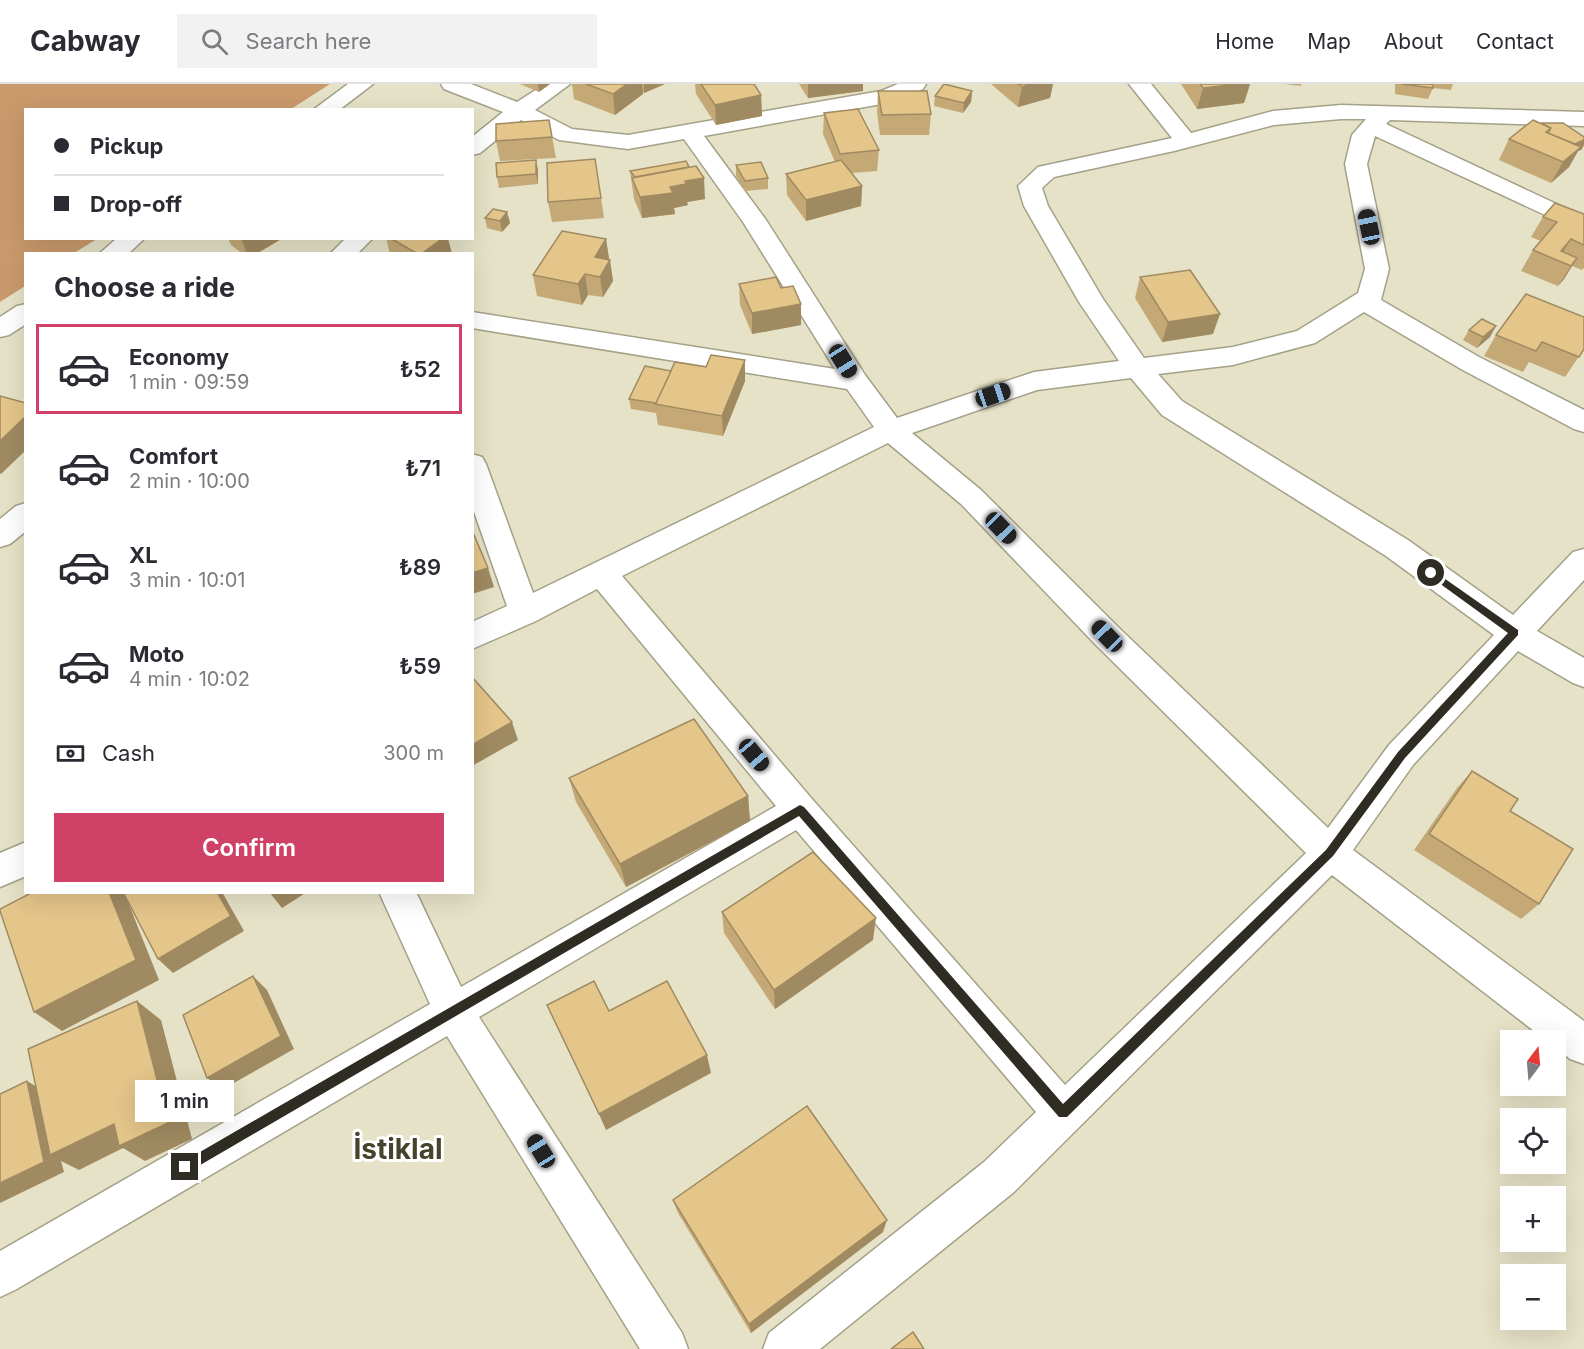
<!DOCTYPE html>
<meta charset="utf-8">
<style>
:root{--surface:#fff;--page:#f2f2f3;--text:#2b2b33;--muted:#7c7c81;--line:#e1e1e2;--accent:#cf4167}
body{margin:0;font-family:Inter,sans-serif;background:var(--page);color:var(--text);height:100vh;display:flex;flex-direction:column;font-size:22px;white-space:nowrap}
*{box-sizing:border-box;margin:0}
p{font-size:20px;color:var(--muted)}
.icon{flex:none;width:33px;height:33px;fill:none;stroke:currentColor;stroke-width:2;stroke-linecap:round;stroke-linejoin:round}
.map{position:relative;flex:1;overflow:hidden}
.side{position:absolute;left:24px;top:168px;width:450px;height:642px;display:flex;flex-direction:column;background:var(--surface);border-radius:0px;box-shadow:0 6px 24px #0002}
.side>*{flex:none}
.hud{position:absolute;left:24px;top:24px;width:450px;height:132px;border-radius:0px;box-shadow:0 6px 24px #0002;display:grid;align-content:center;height:132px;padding:0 30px;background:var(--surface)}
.needle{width:39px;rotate:16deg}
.fabs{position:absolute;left:1500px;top:946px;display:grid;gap:12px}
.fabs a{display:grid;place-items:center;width:66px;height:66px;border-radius:0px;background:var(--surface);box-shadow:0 6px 24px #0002;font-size:30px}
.end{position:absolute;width:27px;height:27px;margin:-14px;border:8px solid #2f2d23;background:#fff;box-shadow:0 0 0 3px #fff}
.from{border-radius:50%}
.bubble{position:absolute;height:42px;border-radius:0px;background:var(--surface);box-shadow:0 6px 24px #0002;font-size:20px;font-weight:600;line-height:42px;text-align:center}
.car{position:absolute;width:18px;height:36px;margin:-18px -9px;border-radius:8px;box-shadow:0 0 4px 2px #0007;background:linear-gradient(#222 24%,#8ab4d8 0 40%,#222 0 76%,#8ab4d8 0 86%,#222 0)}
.hud b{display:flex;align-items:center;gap:21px;height:57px;font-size:22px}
.hud b+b{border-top:2px solid var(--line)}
.hud i{width:15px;height:15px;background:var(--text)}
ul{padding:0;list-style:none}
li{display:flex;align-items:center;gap:18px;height:90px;margin:0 12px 9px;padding:0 18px;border:3px solid transparent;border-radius:0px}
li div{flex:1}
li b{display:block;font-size:22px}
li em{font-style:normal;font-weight:600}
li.on{border-color:var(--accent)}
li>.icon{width:54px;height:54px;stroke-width:1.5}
h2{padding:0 30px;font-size:27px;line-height:72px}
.pay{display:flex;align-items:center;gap:15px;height:66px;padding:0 30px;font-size:22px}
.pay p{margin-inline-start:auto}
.button{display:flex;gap:12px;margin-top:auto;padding:12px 30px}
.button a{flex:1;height:69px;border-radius:0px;background:var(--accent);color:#fff;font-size:24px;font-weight:600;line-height:69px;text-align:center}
header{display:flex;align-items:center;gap:36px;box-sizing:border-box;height:84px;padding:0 30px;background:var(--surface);border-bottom:2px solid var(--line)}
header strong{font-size:28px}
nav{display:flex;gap:33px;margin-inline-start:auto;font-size:21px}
.search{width:420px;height:54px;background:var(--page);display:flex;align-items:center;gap:15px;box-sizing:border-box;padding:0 21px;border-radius:0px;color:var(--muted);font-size:22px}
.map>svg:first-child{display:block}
.forest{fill:#ca9a6c}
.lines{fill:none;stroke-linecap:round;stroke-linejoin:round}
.minor-casing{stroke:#a4a188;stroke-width:3}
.minor{fill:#fff;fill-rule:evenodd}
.wall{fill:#c4a977}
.shaded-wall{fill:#a08a61}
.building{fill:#e4c58a;stroke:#a08a61;stroke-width:1.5}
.route{fill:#2f2d23}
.labels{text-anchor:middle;stroke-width:6;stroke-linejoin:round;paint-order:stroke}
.near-district-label{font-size:28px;font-weight:bold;fill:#46432d;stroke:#fff}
</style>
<header>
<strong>Cabway</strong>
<div class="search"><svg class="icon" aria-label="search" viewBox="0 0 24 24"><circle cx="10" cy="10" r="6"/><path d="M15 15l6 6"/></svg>Search here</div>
<nav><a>Home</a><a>Map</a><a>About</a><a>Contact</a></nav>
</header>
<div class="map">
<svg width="1584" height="1265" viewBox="0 0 1584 1265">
<rect width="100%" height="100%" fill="#e5e2c7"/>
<!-- forest -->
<path class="forest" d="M0,0H330L291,25L26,26V154L97,155L74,169L26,170L25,202L0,218Z"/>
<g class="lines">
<defs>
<g id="minor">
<path d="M348,0H373L339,26H313Z"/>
<path d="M441,0H471L517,18L545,0H570L535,26L572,45L628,51L881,7L898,0H926L923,5L887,19L704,52L766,136L865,291L897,334L1034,288L1119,277L1079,218L1024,122L1018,102L1038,83L1172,54L1129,0H1151L1191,49L1273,27L1341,21L1584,28V42L1390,36L1386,40L1584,133V149L1375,52L1367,80L1389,185L1381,216L1479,273L1584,326V348L1574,345L1461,285L1364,228L1315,259L1233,281L1158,290L1182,317L1408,456L1513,531L1573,468L1584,465V496L1537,547L1584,574V603L1573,599L1518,567L1413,681L1353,766L1584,937V980L1570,975L1556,963V957H1547L1332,791L1014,1108L820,1265H763L769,1249L984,1078L1036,1028L796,746L479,933L682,1249L688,1265H640L447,952L15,1206L0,1213V1167L430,920L379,808H416L461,903L776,722L597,505L536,537L472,565V538L507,522L472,422V370L482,373L486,380L533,509L874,343L847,305L472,244V228L835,285L743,138L684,55L628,65L559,56L521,36L480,69L472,71V53L503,28L444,5ZM1341,35H1366L1352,51L1345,80L1365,185L1358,209L1297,247L1233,263L1144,274L1103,215L1048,122L1042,104L1054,93L1174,67L1274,41ZM1131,294L1162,331L1386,472L1494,551L1389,661L1328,744L1118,543L981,406L912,349L1037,306ZM888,359L961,420L1096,561L1306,769L1065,1001L812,715L622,492Z"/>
<path d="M117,154H145L128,170H99Z"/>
<path d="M346,154H373L357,170H330Z"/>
<path d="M26,220V240L9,251L0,253V233L17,222Z"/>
<path d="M26,419V447L10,460L0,463V435L16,422Z"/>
<path d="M26,758V792L0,803V769Z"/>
</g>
</defs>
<!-- minor casing -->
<use href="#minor" class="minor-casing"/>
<!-- minor -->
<use href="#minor" class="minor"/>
</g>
<!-- wall -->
<g class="wall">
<path d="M520,0H550L539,8Z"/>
<path d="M572,0H665L644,9L643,8V10L615,31L574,15Z"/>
<path d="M695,0H754L761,11L762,32L716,41L696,10Z"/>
<path d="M799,0H863V7L808,14Z"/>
<path d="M991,0H1053L1050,14L1018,23Z"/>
<path d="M1181,0H1250L1244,19L1197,25Z"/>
<path d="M1285,0H1301V2Z"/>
<path d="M1395,0H1453L1451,6L1433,4L1428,15L1395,10Z"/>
<path d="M878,7L931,30L929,51H880L877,28Z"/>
<path d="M972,7L971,18L963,29L934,22L935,12Z"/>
<path d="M824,29L879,66L877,87L852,89L862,102L861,122L806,137L787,111L786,90L835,78L823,50Z"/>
<path d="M549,36L556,74L500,77L496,57Z"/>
<path d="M1584,53V61L1581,66L1578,67L1569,83L1551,99L1499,76L1509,55Z"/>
<path d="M536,76L538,86V100L499,104L497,93Z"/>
<path d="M736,81L768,94V105L745,107L736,92Z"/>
<path d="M630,87L705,115L687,118L688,121L674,124L675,130L642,134L634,115Z"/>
<path d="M601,114L604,134L552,138L548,118Z"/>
<path d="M507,128L510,139L502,148L487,144L485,134Z"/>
<path d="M1584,130V184L1582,186L1572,182L1564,195L1558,202L1521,187L1533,166L1541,157L1531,153L1543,133Z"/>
<path d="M228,154H283L256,170H243L231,161Z"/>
<path d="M386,154H449L448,155L452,170H390Z"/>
<path d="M606,155L613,197L603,213L588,211L582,221L537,212L533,191Z"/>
<path d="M1140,193L1213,250L1162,258L1135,214Z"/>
<path d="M739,200L781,204L801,220V241L752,250L740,221Z"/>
<path d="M1526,210L1584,265L1565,293L1529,278L1523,288L1484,272L1496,251Z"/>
<path d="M1469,246L1490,253L1477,264L1463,256Z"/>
<path d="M745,276V297L723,352L658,341L656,329L631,325L629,315L671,287L706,283Z"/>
<path d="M1472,687L1510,727L1539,820L1521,835L1414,766L1457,704Z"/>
<path d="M569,694L748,712L750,737L626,803L576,718Z"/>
<path d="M722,828L873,856L775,925L724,849Z"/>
<path d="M673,1116L883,1148L751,1249L678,1129Z"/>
</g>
<!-- shaded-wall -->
<g class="shaded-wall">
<path d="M538,0H550L539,8Z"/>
<path d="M627,0H642L643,10L615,31L613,10Z"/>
<path d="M644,0H665L644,9Z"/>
<path d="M808,0H863V7L808,14Z"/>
<path d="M1031,0H1053L1050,14L1018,23L1022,3Z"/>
<path d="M1238,0H1250L1244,19L1197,25L1203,4Z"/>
<path d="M972,7L971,18L963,29L964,19Z"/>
<path d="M761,11L762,32L716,41L715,21Z"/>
<path d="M1584,56V61L1581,66L1578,67L1569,83L1551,99L1563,78L1567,63Z"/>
<path d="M536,76L538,86V100L536,90Z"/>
<path d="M704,94L705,115L687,118L688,121L674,124L675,130L642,134L640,113V101Z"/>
<path d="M862,102L861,122L806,137V116Z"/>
<path d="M507,128L510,139L502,148L500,137Z"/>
<path d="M241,154H283L256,170H247Z"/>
<path d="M434,154H449L448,155L452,170H421Z"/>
<path d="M606,155L609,176L599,194L595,173Z"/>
<path d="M1571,155L1558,176L1561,167Z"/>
<path d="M1577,174L1564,195L1558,202L1571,182Z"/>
<path d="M610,176L613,197L603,213L600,193Z"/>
<path d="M585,190L588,211L582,221L578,200Z"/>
<path d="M801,220V241L752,250V229Z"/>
<path d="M1220,230L1213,250L1162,258L1168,238Z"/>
<path d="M1496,242L1490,253L1477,264L1483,253Z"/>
<path d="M745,276V297L723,352L722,332Z"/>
<path d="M26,332V366L1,390L0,389V357Z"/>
<path d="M488,484L494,503L472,510V489Z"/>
<path d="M512,638L518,656L472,682V661Z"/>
<path d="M748,712L750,737L626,803L620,780Z"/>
<path d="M109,808H124L159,896L62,947L34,928Z"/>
<path d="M217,808H222L244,847L173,889L158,875Z"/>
<path d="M271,808H307L282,824L270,809Z"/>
<path d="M876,834L873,856L775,925L774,906Z"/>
<path d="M253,892L267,906L294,965L223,1005L207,994Z"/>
<path d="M137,917L161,936L192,1055L145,1077L123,1064L79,1086L61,1077L64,1088L0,1119V1099L27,997L47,1009Z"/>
<path d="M707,971L711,989L606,1046L599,1030Z"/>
<path d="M887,1136L883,1148L751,1249L749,1240Z"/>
</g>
<!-- building -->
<g class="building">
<path d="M586,0H627L613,10Z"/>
<path d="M701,0H754L761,11L715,21Z"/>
<path d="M944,0L972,7L964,19L935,12Z"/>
<path d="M1018,0H1031L1022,3Z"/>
<path d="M1200,0H1238L1203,4Z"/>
<path d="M1402,0H1432L1433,4Z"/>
<path d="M878,7H927L931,30L882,31Z"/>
<path d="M858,25L879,66L840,70L824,29Z"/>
<path d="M549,36L552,53L496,57V40Z"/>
<path d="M1533,36L1551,44L1546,48L1581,63L1563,78L1509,55Z"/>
<path d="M1541,39H1563L1584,53V56L1575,60L1548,49L1551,44Z"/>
<path d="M595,75L601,114L548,118L547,79Z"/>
<path d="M536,76V90L497,93L496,79Z"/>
<path d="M841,76L862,102L806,116L786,90Z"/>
<path d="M686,77L689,83L635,93L630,87Z"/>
<path d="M761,78L768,94L745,97L736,81Z"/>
<path d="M696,82L704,94L685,97L686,100L670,103L673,109L640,113L632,94Z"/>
<path d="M1555,119L1584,130V161L1571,155L1561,167L1577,174L1571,182L1533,166L1557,138L1543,133Z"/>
<path d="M493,125L507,128L500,137L485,134Z"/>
<path d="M562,147L606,155L595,173L610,176L600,193L585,190L578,200L533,191Z"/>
<path d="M390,154H443L421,170H418Z"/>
<path d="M1190,186L1220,230L1168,238L1140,193Z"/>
<path d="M776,193L781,204L793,202L801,220L752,229L739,200Z"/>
<path d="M1526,210L1584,233V265L1579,273L1542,258L1536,267L1496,251Z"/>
<path d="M1482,235L1496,242L1483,253L1469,246Z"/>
<path d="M711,271L745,276L722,332L655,320L675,278L706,283Z"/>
<path d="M645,282L671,287L656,319L629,315Z"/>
<path d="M0,312L26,319V332L0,357Z"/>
<path d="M472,446L488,484L472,489Z"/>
<path d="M472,593L512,638L472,661Z"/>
<path d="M694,635L748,712L620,780L569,694Z"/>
<path d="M1472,687L1518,715L1510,727L1573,765L1539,820L1429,750Z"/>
<path d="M813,768L876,834L774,906L722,828Z"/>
<path d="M33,808H109L136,876L34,928L0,827V825Z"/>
<path d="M123,808H217L231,832L158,875Z"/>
<path d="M253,892L281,952L207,994L183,931Z"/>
<path d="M594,897L609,927L667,897L707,971L599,1030L547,921Z"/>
<path d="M137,917L168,1039L119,1062L114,1040L50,1071L28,965Z"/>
<path d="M27,997L44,1078L0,1099V1010Z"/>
<path d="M807,1022L887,1136L749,1240L673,1116Z"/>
<path d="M913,1248L924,1265H891Z"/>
</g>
<!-- route -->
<path class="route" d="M1431,485L1518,546V551L1405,674L1333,772L1067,1033H1059L799,732L190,1087H181V1079L800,721L804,723L1063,1020L1326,766L1398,668L1508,549L1428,491V486Z"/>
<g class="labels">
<!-- near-district labels -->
<g class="near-district-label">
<text x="398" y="1075">İstiklal</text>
</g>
</g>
</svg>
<div class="fabs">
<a><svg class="needle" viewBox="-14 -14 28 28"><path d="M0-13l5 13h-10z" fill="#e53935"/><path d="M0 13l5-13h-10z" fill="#7c7c81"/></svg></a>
<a><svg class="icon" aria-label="locate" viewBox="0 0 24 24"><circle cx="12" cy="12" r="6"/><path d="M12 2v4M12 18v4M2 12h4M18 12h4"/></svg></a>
<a>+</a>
<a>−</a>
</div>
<i class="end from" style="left:1431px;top:489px"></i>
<i class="end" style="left:185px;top:1083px"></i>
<div class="bubble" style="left:135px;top:996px;width:99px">1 min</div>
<i class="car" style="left:1369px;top:143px;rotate:348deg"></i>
<i class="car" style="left:843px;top:277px;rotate:148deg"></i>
<i class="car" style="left:993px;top:311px;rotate:71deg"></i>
<i class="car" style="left:1001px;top:444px;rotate:136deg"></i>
<i class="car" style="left:1107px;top:552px;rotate:316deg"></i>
<i class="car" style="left:754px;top:671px;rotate:140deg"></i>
<i class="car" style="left:541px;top:1067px;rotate:328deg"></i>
<div class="hud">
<b><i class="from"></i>Pickup</b>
<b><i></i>Drop-off</b>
</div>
<section class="side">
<h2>Choose a ride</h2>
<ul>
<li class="on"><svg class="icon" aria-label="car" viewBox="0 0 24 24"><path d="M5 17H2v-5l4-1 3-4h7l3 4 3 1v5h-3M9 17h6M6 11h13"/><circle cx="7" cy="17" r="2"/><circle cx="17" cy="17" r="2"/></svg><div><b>Economy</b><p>1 min · 09:59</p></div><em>₺52</em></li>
<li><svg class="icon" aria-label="car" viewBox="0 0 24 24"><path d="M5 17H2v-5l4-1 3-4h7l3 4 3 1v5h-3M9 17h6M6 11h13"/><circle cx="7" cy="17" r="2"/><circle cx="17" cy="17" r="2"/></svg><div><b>Comfort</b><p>2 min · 10:00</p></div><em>₺71</em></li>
<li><svg class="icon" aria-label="car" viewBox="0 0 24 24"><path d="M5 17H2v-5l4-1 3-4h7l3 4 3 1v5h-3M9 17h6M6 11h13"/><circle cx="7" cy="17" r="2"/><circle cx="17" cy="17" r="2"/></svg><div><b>XL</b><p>3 min · 10:01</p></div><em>₺89</em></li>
<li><svg class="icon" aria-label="car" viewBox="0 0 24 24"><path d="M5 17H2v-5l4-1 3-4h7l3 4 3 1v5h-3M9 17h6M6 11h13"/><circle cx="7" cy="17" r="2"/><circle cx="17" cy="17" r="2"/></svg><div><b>Moto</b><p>4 min · 10:02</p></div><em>₺59</em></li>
</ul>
<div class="pay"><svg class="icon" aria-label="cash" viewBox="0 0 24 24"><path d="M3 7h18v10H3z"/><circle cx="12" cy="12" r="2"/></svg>Cash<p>300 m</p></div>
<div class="button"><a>Confirm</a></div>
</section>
</div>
